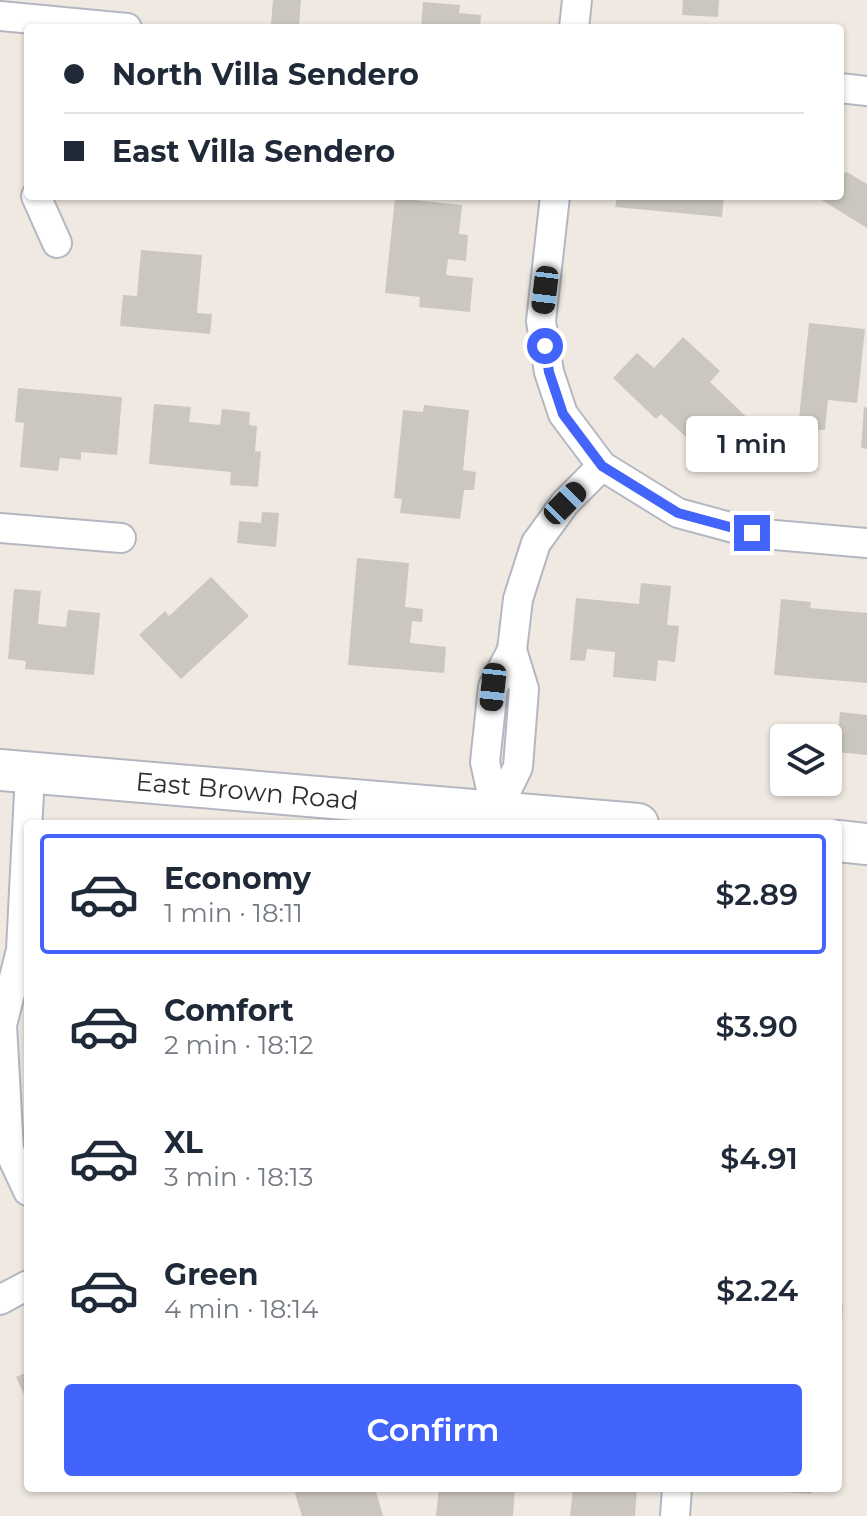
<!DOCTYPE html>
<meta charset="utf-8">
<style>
:root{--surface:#fff;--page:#f6f6f7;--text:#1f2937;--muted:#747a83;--line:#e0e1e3;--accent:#4264fb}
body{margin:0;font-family:Montserrat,sans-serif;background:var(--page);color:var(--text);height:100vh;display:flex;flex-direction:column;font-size:30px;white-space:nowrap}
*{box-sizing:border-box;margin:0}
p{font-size:26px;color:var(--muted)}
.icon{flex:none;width:44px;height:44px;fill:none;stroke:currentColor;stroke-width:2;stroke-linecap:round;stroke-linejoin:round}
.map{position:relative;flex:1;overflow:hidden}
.side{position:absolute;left:24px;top:820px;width:818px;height:672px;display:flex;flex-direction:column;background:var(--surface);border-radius:8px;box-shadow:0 2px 6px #0004}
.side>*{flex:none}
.top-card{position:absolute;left:24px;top:24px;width:820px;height:176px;border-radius:8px;box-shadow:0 2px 6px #0004;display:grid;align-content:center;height:176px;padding:0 40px;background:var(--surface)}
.buttons{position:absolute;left:770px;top:724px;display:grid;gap:16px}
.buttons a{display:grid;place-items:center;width:72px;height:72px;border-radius:8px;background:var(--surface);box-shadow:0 2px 6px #0004;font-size:40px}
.end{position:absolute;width:36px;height:36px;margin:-18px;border:10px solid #4264fb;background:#fff;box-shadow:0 0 0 4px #fff}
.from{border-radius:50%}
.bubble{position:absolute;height:56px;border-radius:8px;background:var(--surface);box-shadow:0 2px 6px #0004;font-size:26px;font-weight:600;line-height:56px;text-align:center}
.car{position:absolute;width:24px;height:48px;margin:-24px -12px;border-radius:10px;box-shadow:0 0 6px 2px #0007;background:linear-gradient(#222 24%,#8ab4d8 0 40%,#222 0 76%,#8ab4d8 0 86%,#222 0)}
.top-card b{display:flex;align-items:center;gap:28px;height:76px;font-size:30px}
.top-card b+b{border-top:2px solid var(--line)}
.top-card i{width:20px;height:20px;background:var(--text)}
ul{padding:14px 0 0;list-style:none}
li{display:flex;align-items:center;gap:24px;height:120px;margin:0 16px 12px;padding:0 24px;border:4px solid transparent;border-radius:8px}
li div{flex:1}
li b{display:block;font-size:30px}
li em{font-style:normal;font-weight:600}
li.selected{border-color:var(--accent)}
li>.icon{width:72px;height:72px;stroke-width:1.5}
.cta{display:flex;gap:16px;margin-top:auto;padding:16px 40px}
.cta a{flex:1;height:92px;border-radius:8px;background:var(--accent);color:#fff;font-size:32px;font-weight:600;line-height:92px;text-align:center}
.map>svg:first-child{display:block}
.building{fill:#cbc7bf}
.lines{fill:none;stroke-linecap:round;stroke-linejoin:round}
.minor-casing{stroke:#b4b7c1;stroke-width:32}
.secondary-casing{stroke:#b4b7c1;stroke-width:44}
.minor{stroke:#fff;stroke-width:28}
.secondary{stroke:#fff;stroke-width:40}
.route{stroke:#4264fb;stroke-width:10}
.labels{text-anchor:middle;stroke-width:7;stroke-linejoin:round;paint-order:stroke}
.street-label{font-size:26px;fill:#2e2e2e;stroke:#fff}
</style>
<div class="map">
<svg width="867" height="1516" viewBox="0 0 867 1516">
<rect width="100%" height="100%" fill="#efe9e1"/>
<!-- building -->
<g class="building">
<path d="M273,0H301L299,26L271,24Z"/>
<path d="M683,0H719L718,17L682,15Z"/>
<path d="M423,2L460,5L459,13L481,15L480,28H421Z"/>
<path d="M847,172L867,184V228L820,199L822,196H840V175Z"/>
<path d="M617,196H724L722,217L615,207Z"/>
<path d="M395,198L462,205L459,234L468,235L466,261L448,259L446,275L473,278L470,312L419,307L420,297L385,293Z"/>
<path d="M141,250L202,255L197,313L212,314L210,334L120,326L123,295L137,296Z"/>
<path d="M809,323L865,329L857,403L828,400L825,430L798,428Z"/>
<path d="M683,337L720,371L710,382L757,427L719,467L661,414L656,419L613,378L637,353L654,368Z"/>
<path d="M18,388L122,397L117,455L81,452V460L60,458L58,471L20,467L24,423L15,422Z"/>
<path d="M154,404L191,407L189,422L220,425L222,409L250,412L249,425L257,426L255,451L261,452L258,487L230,485L231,472L149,464Z"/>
<path d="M424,405L469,410L463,470L476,472L474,490H464L460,519L400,513L402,499L394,498L403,410L423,412Z"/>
<path d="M864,407L867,408V449L861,448Z"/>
<path d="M262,512L279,513L276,547L237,543L239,521L261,523Z"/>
<path d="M357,558L409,563L405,607L423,609L422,622L412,621L410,643L446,647L444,673L348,665Z"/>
<path d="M211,577L249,616L181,679L139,635L165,611L169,616Z"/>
<path d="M641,583L671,586L667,625L679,626L675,662L658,660L656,681L613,677L615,652L587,649L585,661L570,660L576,598L639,604Z"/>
<path d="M14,589L41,591L38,624L66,627L68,610L100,613L94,675L25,669L26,661L8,659Z"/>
<path d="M781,599L811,602L810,608L867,613V683L774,675Z"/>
<path d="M840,712L867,715V755L836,752Z"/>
<path d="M838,1305H843L840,1341H838Z"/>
<path d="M28,1372V1403L16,1377Z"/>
<path d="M300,1488H375L383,1516H302L294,1490Z"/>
<path d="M439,1488H515L513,1516H436Z"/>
<path d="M573,1488H637L635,1516H570Z"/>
<path d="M756,1488H812L811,1494L755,1490Z"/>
</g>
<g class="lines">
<defs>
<g id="minor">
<path d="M0,16L127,28"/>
<path d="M574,28L577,0"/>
<path d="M840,88L867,91"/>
<path d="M36,196L57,243"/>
<path d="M555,196L541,321L549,372L563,414L602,466L678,513L752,533L867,543"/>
<path d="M0,528L121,538"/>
<path d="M496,812L485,762L491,706L493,687L512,650L518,599L536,543L565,503L602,466"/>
<path d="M496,812L518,767L524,689L512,650"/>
<path d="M28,1191L9,1150L2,1025L21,950L30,773"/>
<path d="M0,1300L28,1285"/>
<path d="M675,1516L677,1488"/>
</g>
<g id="secondary">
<path d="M0,770L638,824"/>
<path d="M838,841L867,844"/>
</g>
</defs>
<!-- minor casing -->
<use href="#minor" class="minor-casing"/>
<!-- secondary casing -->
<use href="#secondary" class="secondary-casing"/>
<!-- minor -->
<use href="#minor" class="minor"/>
<!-- secondary -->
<use href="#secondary" class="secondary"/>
</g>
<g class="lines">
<!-- route -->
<path class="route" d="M545,346L549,372L563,414L602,466L678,513L752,533"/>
</g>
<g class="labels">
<!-- street labels -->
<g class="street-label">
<text transform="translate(247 791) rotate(5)" y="9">East Brown Road</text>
</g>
</g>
</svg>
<div class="buttons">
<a><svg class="icon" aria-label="layers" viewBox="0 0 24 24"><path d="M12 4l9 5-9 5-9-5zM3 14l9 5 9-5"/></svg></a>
</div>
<i class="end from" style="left:545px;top:346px"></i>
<i class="end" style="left:752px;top:533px"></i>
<div class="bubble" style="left:686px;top:416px;width:132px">1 min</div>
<i class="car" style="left:545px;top:290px;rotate:187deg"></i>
<i class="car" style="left:565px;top:503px;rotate:45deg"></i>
<i class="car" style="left:493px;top:687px;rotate:186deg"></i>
<div class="top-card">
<b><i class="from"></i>North Villa Sendero</b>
<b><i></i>East Villa Sendero</b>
</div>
<section class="side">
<ul>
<li class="selected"><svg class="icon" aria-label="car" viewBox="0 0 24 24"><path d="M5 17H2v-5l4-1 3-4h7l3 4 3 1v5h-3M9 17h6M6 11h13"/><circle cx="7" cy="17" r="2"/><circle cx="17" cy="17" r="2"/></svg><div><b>Economy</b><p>1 min · 18:11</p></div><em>$2.89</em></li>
<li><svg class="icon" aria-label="car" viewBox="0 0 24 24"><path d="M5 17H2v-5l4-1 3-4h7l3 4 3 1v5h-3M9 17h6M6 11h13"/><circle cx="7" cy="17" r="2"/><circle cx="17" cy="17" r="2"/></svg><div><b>Comfort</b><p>2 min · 18:12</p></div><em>$3.90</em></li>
<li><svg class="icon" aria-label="car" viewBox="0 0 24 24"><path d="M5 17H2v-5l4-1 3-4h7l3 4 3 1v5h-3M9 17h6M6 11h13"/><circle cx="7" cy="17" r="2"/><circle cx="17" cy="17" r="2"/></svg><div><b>XL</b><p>3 min · 18:13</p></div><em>$4.91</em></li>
<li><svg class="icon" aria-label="car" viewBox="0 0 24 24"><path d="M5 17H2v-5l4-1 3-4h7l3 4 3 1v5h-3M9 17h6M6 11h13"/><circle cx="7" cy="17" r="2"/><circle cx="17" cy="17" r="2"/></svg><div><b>Green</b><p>4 min · 18:14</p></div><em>$2.24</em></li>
</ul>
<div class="cta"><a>Confirm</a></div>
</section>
</div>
